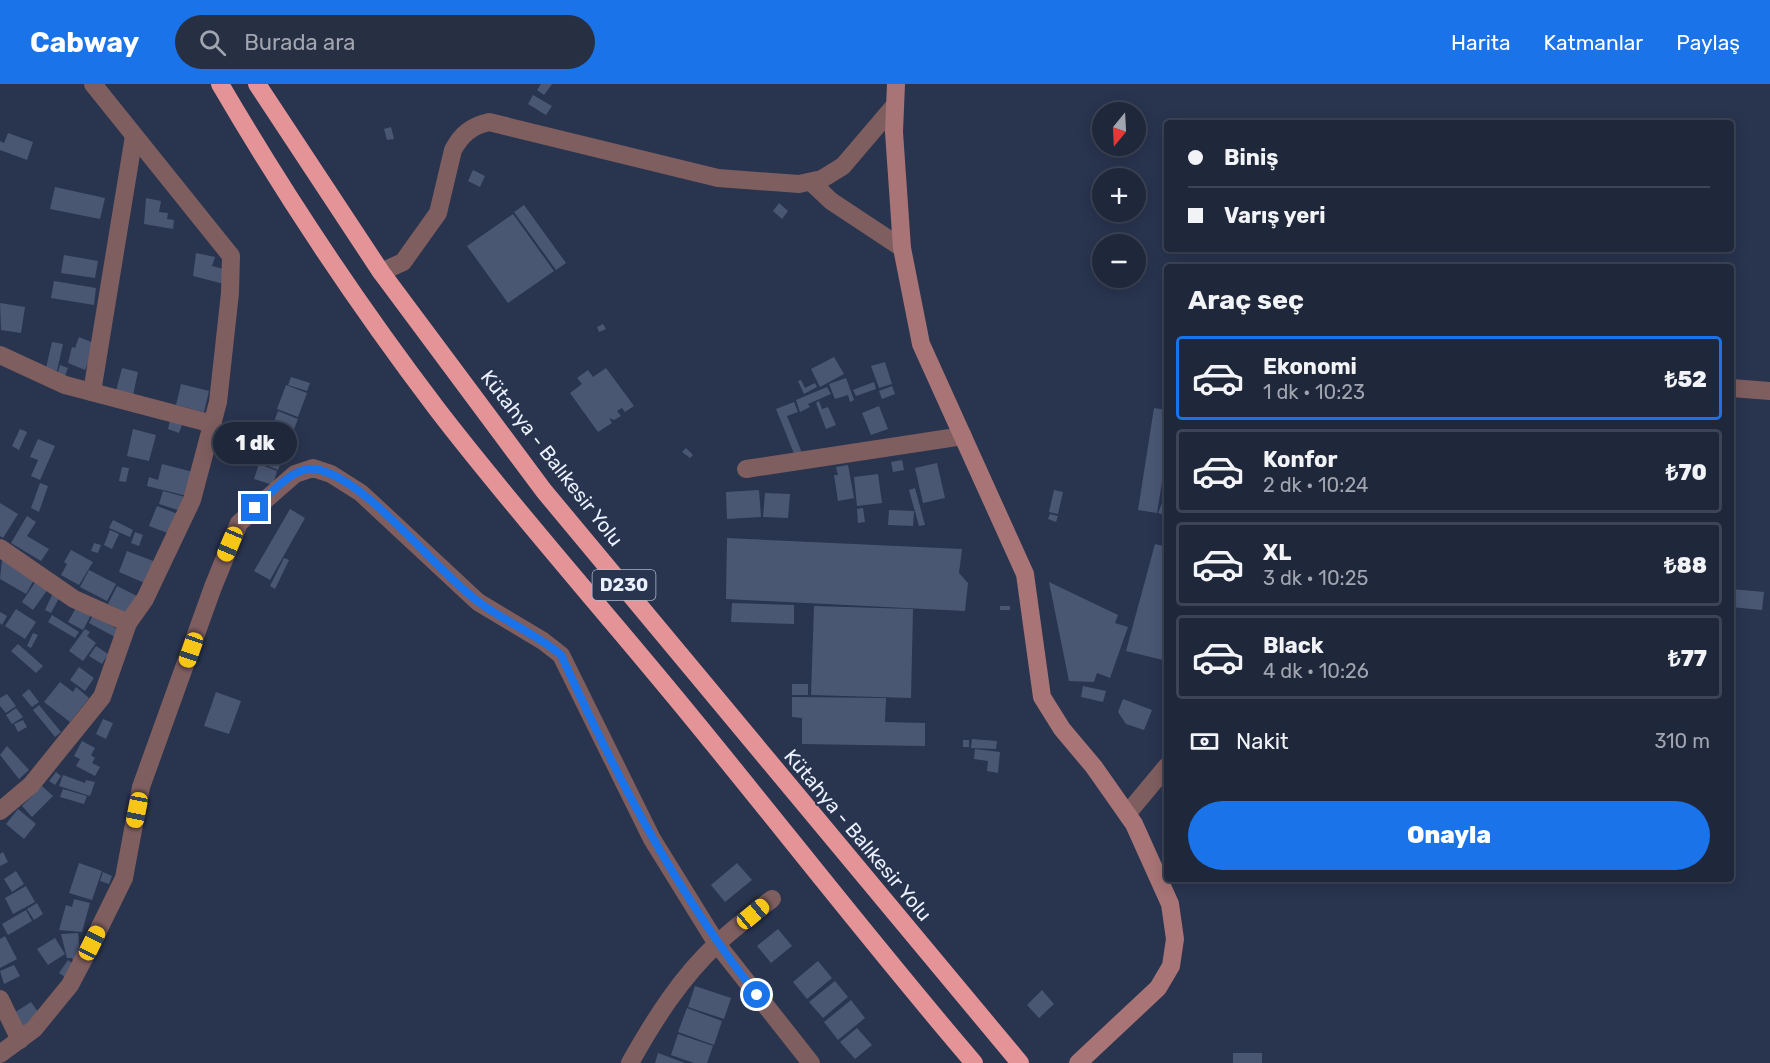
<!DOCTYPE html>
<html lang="tr">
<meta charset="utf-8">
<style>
:root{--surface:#1f273b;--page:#272f42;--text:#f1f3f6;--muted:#a1a5af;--line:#3c4455;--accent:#1a73e8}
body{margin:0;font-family:Rubik,sans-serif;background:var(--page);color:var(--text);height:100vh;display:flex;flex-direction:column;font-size:22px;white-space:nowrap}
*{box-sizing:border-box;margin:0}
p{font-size:20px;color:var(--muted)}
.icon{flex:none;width:33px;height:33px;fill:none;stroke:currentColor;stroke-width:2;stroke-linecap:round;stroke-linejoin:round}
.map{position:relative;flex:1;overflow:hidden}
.drawer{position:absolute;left:1164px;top:180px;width:570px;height:618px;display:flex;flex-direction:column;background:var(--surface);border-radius:6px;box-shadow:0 3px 15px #0003,0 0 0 2px var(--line)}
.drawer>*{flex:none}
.banner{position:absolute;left:1164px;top:36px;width:570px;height:132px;border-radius:6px;box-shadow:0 3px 15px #0003,0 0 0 2px var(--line);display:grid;align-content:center;height:132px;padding:0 24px;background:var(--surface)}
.needle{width:39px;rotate:198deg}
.buttons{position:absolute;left:1092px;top:18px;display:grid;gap:12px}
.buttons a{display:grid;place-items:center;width:54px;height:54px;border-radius:50%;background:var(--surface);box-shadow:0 3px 15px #0003,0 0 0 2px var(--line);font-size:30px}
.end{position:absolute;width:27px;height:27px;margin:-14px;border:8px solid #1a73e8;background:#fff;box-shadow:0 0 0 3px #fff}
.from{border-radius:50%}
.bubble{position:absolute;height:42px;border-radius:21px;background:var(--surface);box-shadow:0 3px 15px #0003,0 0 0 2px var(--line);font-size:20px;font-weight:800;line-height:42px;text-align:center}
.car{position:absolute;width:18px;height:36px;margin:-18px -9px;border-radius:8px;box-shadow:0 0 4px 2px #0007;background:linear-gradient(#f5c518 24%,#345 0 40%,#f5c518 0 76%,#345 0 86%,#f5c518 0)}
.banner b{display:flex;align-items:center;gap:21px;height:57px;font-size:22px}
.banner b+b{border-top:2px solid var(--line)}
.banner i{width:15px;height:15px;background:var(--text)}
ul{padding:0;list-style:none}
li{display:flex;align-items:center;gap:18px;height:84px;margin:0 12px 9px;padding:0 12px;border:3px solid var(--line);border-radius:6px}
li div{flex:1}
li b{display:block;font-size:22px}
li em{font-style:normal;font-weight:800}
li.selected{border-color:var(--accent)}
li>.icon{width:54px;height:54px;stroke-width:1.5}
h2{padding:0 24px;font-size:27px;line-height:72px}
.pay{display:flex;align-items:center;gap:15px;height:66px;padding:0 24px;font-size:22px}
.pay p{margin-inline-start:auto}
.action{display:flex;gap:12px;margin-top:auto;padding:12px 24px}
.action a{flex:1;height:69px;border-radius:36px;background:var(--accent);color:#fff;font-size:24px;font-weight:800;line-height:69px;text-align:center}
header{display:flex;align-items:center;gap:36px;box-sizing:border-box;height:84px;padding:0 30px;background:var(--accent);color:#fff}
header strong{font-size:28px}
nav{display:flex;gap:33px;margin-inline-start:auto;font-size:21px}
.search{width:420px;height:54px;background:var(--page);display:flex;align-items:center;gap:15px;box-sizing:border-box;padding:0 21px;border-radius:33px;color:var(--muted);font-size:22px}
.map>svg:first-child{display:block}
.building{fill:#4a5773}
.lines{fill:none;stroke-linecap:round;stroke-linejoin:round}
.street{stroke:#7f5e5f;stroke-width:18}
.secondary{stroke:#a87476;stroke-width:18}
.highway{stroke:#e49497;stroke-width:18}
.route{stroke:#1a73e8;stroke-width:8}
.labels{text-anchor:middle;stroke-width:4.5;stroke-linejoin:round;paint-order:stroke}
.shield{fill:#29344f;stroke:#b0b8ca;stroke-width:1.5}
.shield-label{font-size:18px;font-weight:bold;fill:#eaf0fe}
.street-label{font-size:20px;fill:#eaf0fe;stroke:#29344f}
</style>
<header>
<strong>Cabway</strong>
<div class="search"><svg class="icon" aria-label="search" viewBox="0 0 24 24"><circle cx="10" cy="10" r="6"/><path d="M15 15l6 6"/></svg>Burada ara</div>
<nav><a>Harita</a><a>Katmanlar</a><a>Paylaş</a></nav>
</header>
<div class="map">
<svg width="1770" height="979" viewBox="0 0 1770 979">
<rect width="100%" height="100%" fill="#29344f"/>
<!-- building -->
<g class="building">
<path d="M541,0H552L544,11L537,6Z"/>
<path d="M533,11L552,22L546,31L528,20Z"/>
<path d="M391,43L394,55L387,56L384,45Z"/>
<path d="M8,49L33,58L27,76L0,66V57L4,59Z"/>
<path d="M473,86L485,92L480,103L468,97Z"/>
<path d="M55,103L105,114L100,135L50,125Z"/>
<path d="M146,114L161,117L159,128L168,129L167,135L174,136L173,145L144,140Z"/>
<path d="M779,119L788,127L782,135L773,127Z"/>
<path d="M524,121L566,179L556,186L514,128Z"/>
<path d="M513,130L554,187L508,219L467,162Z"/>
<path d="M196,169L215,173L212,182L227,186L224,200L193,192Z"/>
<path d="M64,171L98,177L95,194L61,189Z"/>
<path d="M54,197L96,204L94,221L51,214Z"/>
<path d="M0,219L25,223L21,249L1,246Z"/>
<path d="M603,240L606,245L599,248L597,243Z"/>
<path d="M79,253L96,260L85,286L68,279L72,263L75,264Z"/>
<path d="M52,258L63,260L57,287L46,284Z"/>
<path d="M834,273L844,290L820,303L811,285Z"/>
<path d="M885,278L892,300L879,304L871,282Z"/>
<path d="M60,281L68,284L65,292L58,289Z"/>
<path d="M122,284L138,288L133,311L116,307Z"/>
<path d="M606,284L634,322L625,328L622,324L617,327L621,332L614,336L609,334L612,339L598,348L570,309L582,300L577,294L588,286L593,293Z"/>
<path d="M291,293L310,299L307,307L288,301Z"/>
<path d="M846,294L854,316L850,318L848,311L835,315L829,300Z"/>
<path d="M801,296L805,304L815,299L817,303L804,310L798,297Z"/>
<path d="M874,298L876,305L856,312L853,306Z"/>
<path d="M181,300L209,307L204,328L176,321Z"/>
<path d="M286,301L307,309L298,333L277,325Z"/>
<path d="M892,302L895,310L882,315L879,307Z"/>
<path d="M827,303L831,310L808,320L810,323L800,328L796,316Z"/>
<path d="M819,317L822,325L828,323L836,341L826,345L816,319Z"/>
<path d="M794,318L798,328L787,332L802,369L795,372L776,325Z"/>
<path d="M879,322L888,345L871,351L862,329Z"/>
<path d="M1154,324L1167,326V368L1157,429L1138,426Z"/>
<path d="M278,327L298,335L278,386L259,378Z"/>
<path d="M170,337L182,341L179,349L168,345Z"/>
<path d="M20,345L27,348L19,366L12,362Z"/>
<path d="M133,345L156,351L149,377L127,372Z"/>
<path d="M38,355L55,362L40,396L31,392L38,376L30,373Z"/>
<path d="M686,364L693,371L690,374L682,368Z"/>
<path d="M902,376L904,386L893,388L891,378Z"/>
<path d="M937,379L945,414L923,419L915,384Z"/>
<path d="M162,380L193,388L187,412L147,402L149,393L158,396Z"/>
<path d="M259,380L277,387L273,401L254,395Z"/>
<path d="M848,381L854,414L838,417L834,391H838L836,383Z"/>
<path d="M122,383L129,384L126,398L119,397Z"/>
<path d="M878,390L882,419L857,422L854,393Z"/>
<path d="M40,399L48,402L39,428L31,424Z"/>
<path d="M915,404L925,441L919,442L909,406Z"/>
<path d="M759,406L761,433L727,435L726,408Z"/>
<path d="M1054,406L1063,408L1058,430L1049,428Z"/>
<path d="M1167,406V432L1158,429Z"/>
<path d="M163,407L185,413L181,427L159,420Z"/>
<path d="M765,409L790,410L788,434L763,433Z"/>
<path d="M0,419L18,430L3,454L0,452Z"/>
<path d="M157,422L178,430L170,450L149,442Z"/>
<path d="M863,424L865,438L858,439L857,425Z"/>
<path d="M290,425L305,434L270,496L254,487Z"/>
<path d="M889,426L914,427L913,442L888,441Z"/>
<path d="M1050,430L1058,432L1056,438L1048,435Z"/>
<path d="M27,432L36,438L27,452L49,465L41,477L11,459Z"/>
<path d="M113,436L133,446L130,453L109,444Z"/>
<path d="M110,446L119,450L112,465L104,461Z"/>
<path d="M135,448L143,451L139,462L131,459Z"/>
<path d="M727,454L962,465L959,489L968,499L965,527L726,515Z"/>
<path d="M94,459L101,461L98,469L91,467Z"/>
<path d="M1155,460L1167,463V577L1126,567Z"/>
<path d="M71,466L93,478L79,501L61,491L67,480L64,478Z"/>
<path d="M127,467L156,478L147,500L119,488Z"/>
<path d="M284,474L289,476L275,505L270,502Z"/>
<path d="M2,476L35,494L26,510L0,495Z"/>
<path d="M89,486L116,500L107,517L80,503Z"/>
<path d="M36,497L48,505L33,526L22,518Z"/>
<path d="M1049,498L1118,531L1115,539L1128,543L1110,594L1097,589L1094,598L1069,597Z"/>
<path d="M117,502L139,513L130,531L108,520Z"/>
<path d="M1731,505L1764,508L1762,526L1731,523Z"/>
<path d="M52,511L59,514L51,529L45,526Z"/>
<path d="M732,519L794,521V540L731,538Z"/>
<path d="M77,522L92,529L83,546L68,538Z"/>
<path d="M814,522L913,525L911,614L811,611Z"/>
<rect x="1000" y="522" width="10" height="4"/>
<path d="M16,525L36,538L25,555L5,542Z"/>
<path d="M0,528L7,532L2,541L0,539Z"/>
<path d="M52,531L79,548L75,554L48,538Z"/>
<path d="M93,531L119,546L115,553L89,539Z"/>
<path d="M85,545L90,548L87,552L96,559L83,577L69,567Z"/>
<path d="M33,549L38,551L31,564L27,562Z"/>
<path d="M18,560L43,582L36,589L11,567Z"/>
<path d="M96,562L108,570L102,580L89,572Z"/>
<path d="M79,583L94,594L85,607L70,596Z"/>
<path d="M60,598L73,608L76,603L89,614L70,638L44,618Z"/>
<rect x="792" y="600" width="16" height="11"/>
<path d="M1083,602L1106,607L1103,618L1081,613Z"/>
<path d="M29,605L39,618L32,623L22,611Z"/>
<path d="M216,608L241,617L229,650L204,642Z"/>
<path d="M7,610L16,622L6,629L0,622V614Z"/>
<path d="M792,613L886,614L885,638L925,639V662L802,660V634L792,633Z"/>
<path d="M1123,615L1152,626L1144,646L1126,640L1118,628Z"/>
<path d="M39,621L61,648L55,653L33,626Z"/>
<path d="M16,624L23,633L12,640L6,631Z"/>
<path d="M103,635L113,639L106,655L96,650Z"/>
<path d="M23,636L27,643L18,648L14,640Z"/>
<path d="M972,655L997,657L996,665L971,664Z"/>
<rect x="963" y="656" width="6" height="7"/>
<path d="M82,657L95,664L91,671L95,674L92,679L100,683L95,692L76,682L80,675L74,672Z"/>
<path d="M7,662L29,686L19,695L0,671Z"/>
<path d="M975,665L1000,668L998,689L987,687L988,677L974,675Z"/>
<path d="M56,688L61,692L55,701L49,697Z"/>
<path d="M63,691L85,699L86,696L95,698L90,712L59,702Z"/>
<path d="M42,702L53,712L32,733L22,722Z"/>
<path d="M63,705L87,712L84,720L60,713Z"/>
<path d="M18,725L36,740L24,755L6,740Z"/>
<path d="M3,768L8,778L0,782V770Z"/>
<path d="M79,779L102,787L92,816L69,809Z"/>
<path d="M737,779L752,796L725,818L711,801Z"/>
<path d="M16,787L24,800L12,808L4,795Z"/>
<path d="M103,788L112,792L109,800L100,797Z"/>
<path d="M26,802L35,818L13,830L5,814Z"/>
<path d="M74,815L90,819L82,848L59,846L66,821L72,823Z"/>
<path d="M37,819L43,830L34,836L27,825Z"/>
<path d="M26,826L32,837L8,851L2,840Z"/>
<path d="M778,845L792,862L771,879L757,862Z"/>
<path d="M78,849L81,876L73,877L72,874H67L61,850Z"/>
<path d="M5,852L17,875L0,884V855Z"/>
<path d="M55,854L65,870L48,881L37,865Z"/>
<path d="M68,876L77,882L68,895L59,889Z"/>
<path d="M818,877L832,894L807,915L793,898Z"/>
<path d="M14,881L20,892L4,900L0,887Z"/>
<path d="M835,897L848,913L823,934L809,918Z"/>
<path d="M695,902L731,914L724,935L688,923Z"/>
<path d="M1042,906L1054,920L1039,934L1027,921Z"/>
<path d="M851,916L865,934L838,956L824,938Z"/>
<path d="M31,918L41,932L24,944L14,929Z"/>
<path d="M687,924L722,937L714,961L678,948Z"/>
<path d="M857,944L872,961L855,975L840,958Z"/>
<path d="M678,950L713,962L707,979H694L671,971Z"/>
<path d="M658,969L685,979H655Z"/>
<rect x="1233" y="969" width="29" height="10"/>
</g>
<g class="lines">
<!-- street -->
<g class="street">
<path d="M811,98L831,117L902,164"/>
<path d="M381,188L403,178L438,129L453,66C461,51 471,42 489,38L718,94L799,100L822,95L843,82L895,21"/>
<path d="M0,271L65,301L213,340"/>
<path d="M1731,304L1770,307"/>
<path d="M92,308L134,52"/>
<path d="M746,385L963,352"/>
<path d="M0,464L74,515L128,539"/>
<path d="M0,727L31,701L102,613L128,539L145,515L192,416L218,318L230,209L231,172L93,0"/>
<path d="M1127,730L1167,682"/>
<path d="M0,915L20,956"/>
<path d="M0,970L34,945L70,901L92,859L124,794L141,703L213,503L239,439L295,390L313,384L331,390L361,409L478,518L543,557L561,571L652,755L717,860L811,979"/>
<path d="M630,979C654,936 681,893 718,859C735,843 754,829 772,815"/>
</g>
<!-- secondary -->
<path class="secondary" d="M896,0L894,48L902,164L921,260L1025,490L1042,613L1062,645L1094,683L1134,740L1170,820L1175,855L1171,882L1158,904L1078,979"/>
<!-- highway -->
<g class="highway">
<path d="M220,0C286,113 358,221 437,325C513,424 596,517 675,613C775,734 871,859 974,979"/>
<path d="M257,0L381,188L544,407L1020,979"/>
</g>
</g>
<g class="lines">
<!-- route -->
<path class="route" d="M255,424C269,411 293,382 315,385C366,393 436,488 480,519C506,538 536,550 561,571C615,690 676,808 757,911"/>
</g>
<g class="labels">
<!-- shield labels -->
<rect class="shield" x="592.5" y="486" width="63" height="30" rx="4.5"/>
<g class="shield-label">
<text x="624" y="507">D230</text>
</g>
<!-- street labels -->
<g class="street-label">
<text transform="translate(552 374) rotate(52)" y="7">Kütahya - Balıkesir Yolu</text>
<text transform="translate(858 751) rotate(50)" y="7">Kütahya - Balıkesir Yolu</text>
</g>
</g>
</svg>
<div class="buttons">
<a><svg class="needle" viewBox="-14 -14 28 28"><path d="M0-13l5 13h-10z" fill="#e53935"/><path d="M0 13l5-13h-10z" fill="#a1a5af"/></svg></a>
<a>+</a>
<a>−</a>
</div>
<i class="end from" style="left:757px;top:911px"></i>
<i class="end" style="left:255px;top:424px"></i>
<div class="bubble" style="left:213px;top:338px;width:84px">1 dk</div>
<i class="car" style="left:230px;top:460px;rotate:203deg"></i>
<i class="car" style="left:191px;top:566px;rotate:199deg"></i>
<i class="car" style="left:137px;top:726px;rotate:191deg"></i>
<i class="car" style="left:753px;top:830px;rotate:50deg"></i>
<i class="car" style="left:92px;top:859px;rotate:26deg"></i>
<div class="banner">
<b><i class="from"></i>Biniş</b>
<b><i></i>Varış yeri</b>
</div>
<section class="drawer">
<h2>Araç seç</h2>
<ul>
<li class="selected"><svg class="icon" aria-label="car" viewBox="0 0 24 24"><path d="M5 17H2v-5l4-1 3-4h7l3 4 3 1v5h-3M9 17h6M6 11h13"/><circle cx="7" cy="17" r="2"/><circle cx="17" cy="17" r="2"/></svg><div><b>Ekonomi</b><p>1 dk · 10:23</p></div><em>₺52</em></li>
<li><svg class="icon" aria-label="car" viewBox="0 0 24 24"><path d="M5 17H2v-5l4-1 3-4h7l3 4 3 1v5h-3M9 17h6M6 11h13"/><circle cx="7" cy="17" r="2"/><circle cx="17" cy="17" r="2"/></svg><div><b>Konfor</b><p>2 dk · 10:24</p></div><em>₺70</em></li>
<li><svg class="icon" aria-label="car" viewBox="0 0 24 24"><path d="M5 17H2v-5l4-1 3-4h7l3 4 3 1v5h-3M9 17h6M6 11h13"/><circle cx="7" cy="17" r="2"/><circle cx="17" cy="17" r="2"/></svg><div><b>XL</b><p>3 dk · 10:25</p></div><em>₺88</em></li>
<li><svg class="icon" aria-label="car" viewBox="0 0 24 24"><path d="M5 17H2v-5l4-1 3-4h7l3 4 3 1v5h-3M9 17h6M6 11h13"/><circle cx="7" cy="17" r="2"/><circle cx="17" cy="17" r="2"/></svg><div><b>Black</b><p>4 dk · 10:26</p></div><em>₺77</em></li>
</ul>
<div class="pay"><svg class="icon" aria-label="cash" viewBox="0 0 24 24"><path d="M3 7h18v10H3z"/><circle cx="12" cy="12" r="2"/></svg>Nakit<p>310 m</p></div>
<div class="action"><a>Onayla</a></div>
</section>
</div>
